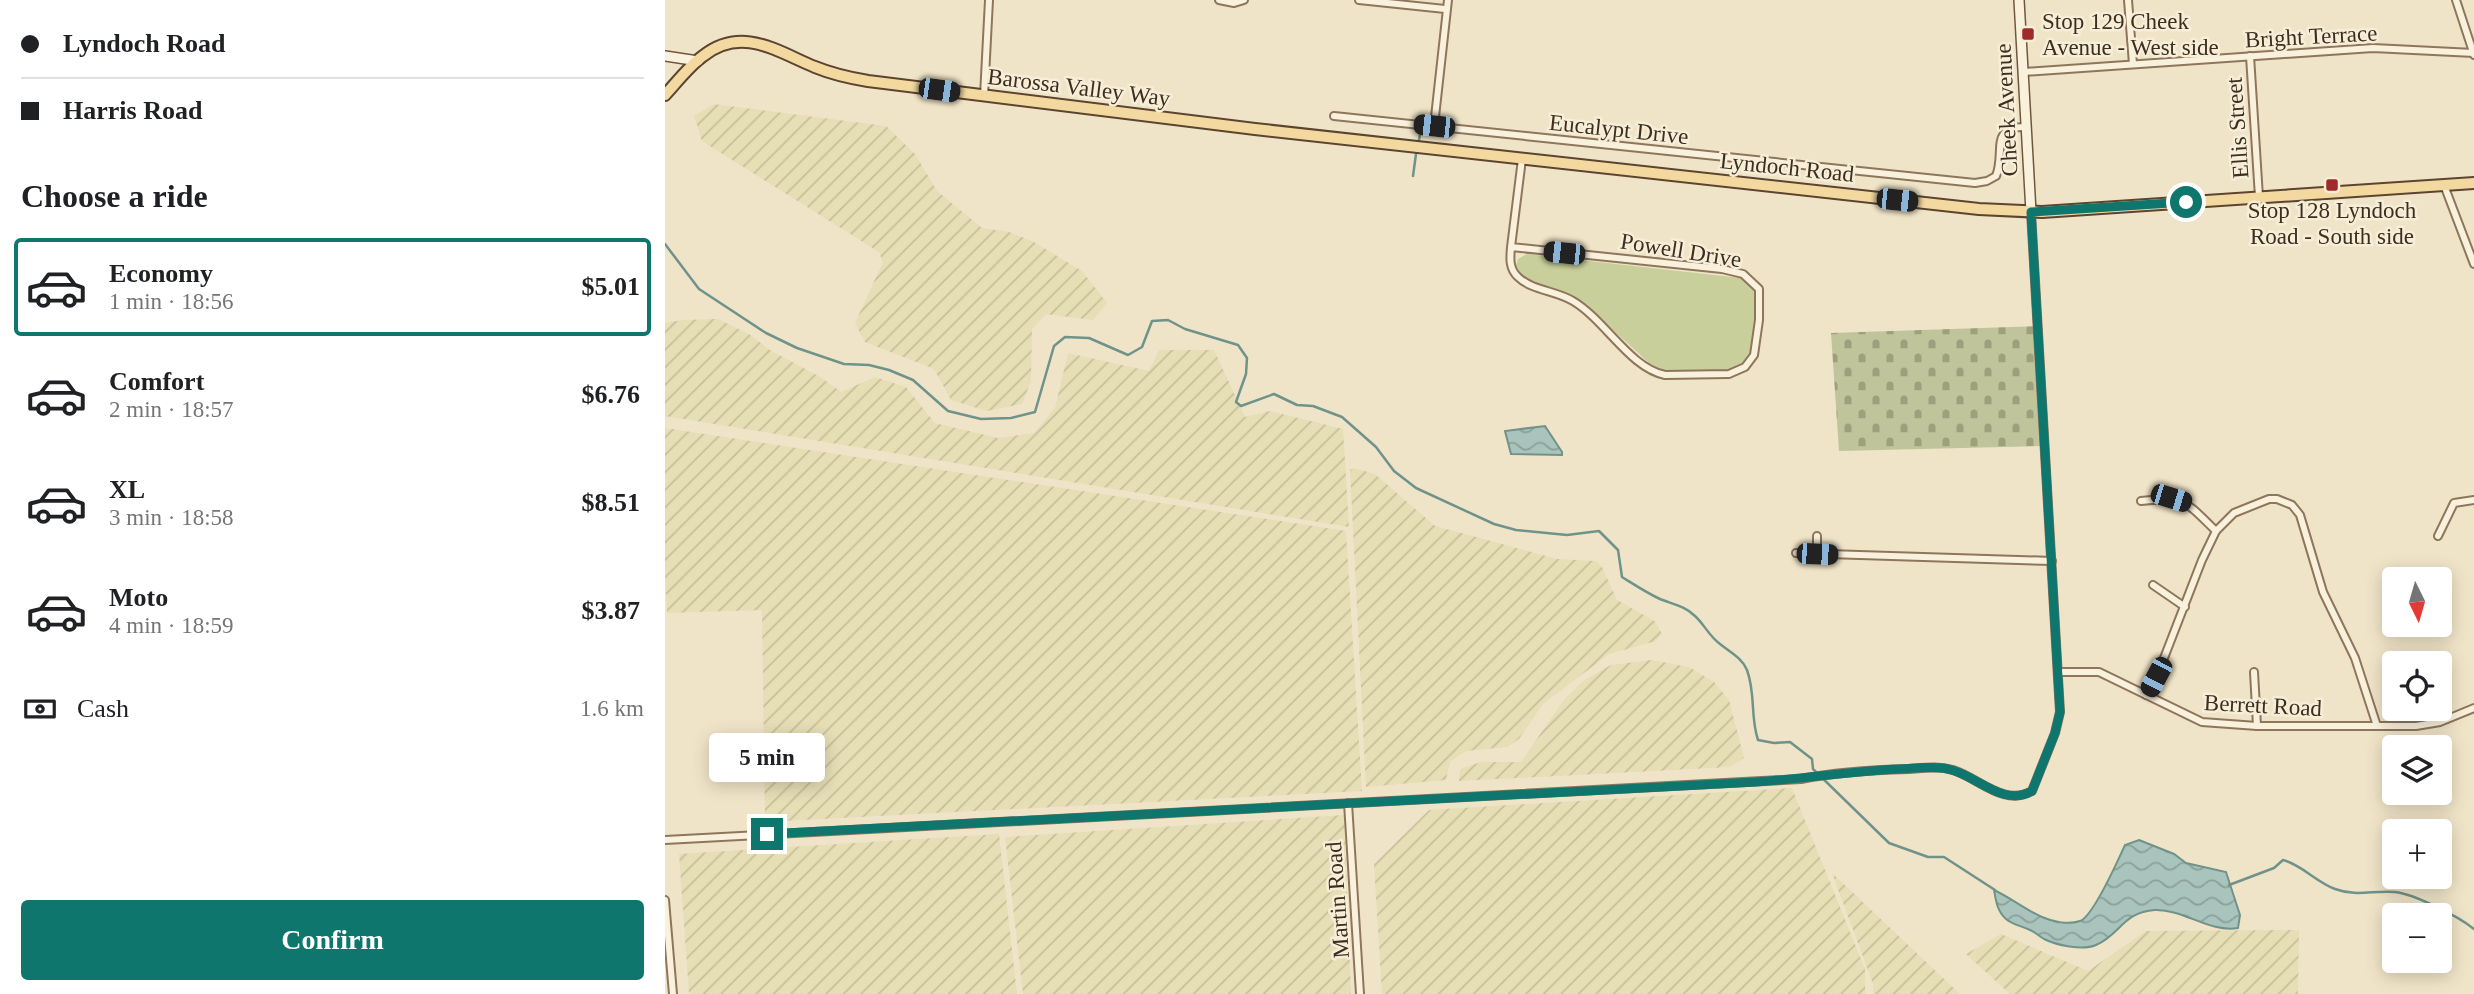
<!DOCTYPE html>
<meta charset="utf-8">
<style>
:root{--surface:#fff;--page:#f2f2f2;--text:#202124;--muted:#757577;--line:#e0e0e0;--accent:#0f766e}
body{margin:0;font-family:"Times New Roman",serif;background:var(--page);color:var(--text);height:100vh;display:flex;flex-direction:column;font-size:26px;white-space:nowrap}
*{box-sizing:border-box;margin:0}
p{font-size:23px;color:var(--muted)}
.icon{flex:none;width:38px;height:38px;fill:none;stroke:currentColor;stroke-width:2;stroke-linecap:round;stroke-linejoin:round}
.map{position:relative;flex:1;overflow:hidden}
.details{display:flex;flex-direction:column;background:var(--surface);width:665px}
.details>*{flex:none}
.guide{display:grid;align-content:center;height:154px;padding:0 21px;background:var(--surface)}
.needle{width:46px;rotate:175deg}
.controls{position:absolute;left:1717px;top:567px;display:grid;gap:14px}
.controls a{display:grid;place-items:center;width:70px;height:70px;border-radius:7px;background:var(--surface);box-shadow:0 4px 18px #0003;font-size:35px}
.end{position:absolute;width:32px;height:32px;margin:-16px;border:9px solid #0f766e;background:#fff;box-shadow:0 0 0 4px #fff}
.from{border-radius:50%}
.bubble{position:absolute;height:49px;border-radius:7px;background:var(--surface);box-shadow:0 4px 18px #0003;font-size:23px;font-weight:700;line-height:49px;text-align:center}
.car{position:absolute;width:21px;height:42px;margin:-21px -10px;border-radius:9px;box-shadow:0 0 5px 2px #0007;background:linear-gradient(#222 24%,#8ab4d8 0 40%,#222 0 76%,#8ab4d8 0 86%,#222 0)}
.guide b{display:flex;align-items:center;gap:24px;height:66px;font-size:26px}
.guide b+b{border-top:2px solid var(--line)}
.guide i{width:18px;height:18px;background:var(--text)}
ul{padding:0;list-style:none}
li{display:flex;align-items:center;gap:21px;height:98px;margin:0 14px 10px;padding:0 7px;border:4px solid transparent;border-radius:7px}
li div{flex:1}
li b{display:block;font-size:26px}
li em{font-style:normal;font-weight:700}
li.current{border-color:var(--accent)}
li>.icon{width:63px;height:63px;stroke-width:1.5}
h2{padding:0 21px;font-size:32px;line-height:84px}
.pay{display:flex;align-items:center;gap:18px;height:77px;padding:0 21px;font-size:26px}
.pay p{margin-inline-start:auto}
.cta{display:flex;gap:14px;margin-top:auto;padding:14px 21px}
.cta a{flex:1;height:80px;border-radius:7px;background:var(--accent);color:#fff;font-size:28px;font-weight:700;line-height:80px;text-align:center}
main{display:flex;flex:1;min-height:0}
.map>svg:first-child{display:block}
.farmland{fill:url(#farmland-furrows)}
.cemetery{fill:url(#cemetery-stones)}
.park{fill:#c9cf9b}
.water{fill:url(#water-waves);stroke:#6f938a;stroke-width:2}
.lines{fill:none;stroke-linecap:round;stroke-linejoin:round}
.stream{stroke:#6f938a;stroke-width:2.5}
.street-casing{stroke:#8d765c;stroke-width:10}
.secondary-casing{stroke:#6f573f;stroke-width:12}
.primary-casing{stroke:#5b4430;stroke-width:14}
.street{stroke:#faf1dc;stroke-width:6}
.secondary{stroke:#faf1dc;stroke-width:9}
.primary{stroke:#f3d9a0;stroke-width:10}
.route{stroke:#0f766e;stroke-width:9}
.poi-dot{fill:#9e2a2b;stroke:#f7eed8;stroke-width:2.5}
.labels{text-anchor:middle;stroke-width:5;stroke-linejoin:round;paint-order:stroke}
.poi-label{font-size:23px;fill:#3d2e20;stroke:#f7eed8;text-anchor:start}
.street-label{font-size:23px;fill:#3d2e20;stroke:#f7eed8}
</style>
<main>
<section class="details">
<div class="guide">
<b><i class="from"></i>Lyndoch Road</b>
<b><i></i>Harris Road</b>
</div>
<h2>Choose a ride</h2>
<ul>
<li class="current"><svg class="icon" aria-label="car" viewBox="0 0 24 24"><path d="M5 17H2v-5l4-1 3-4h7l3 4 3 1v5h-3M9 17h6M6 11h13"/><circle cx="7" cy="17" r="2"/><circle cx="17" cy="17" r="2"/></svg><div><b>Economy</b><p>1 min · 18:56</p></div><em>$5.01</em></li>
<li><svg class="icon" aria-label="car" viewBox="0 0 24 24"><path d="M5 17H2v-5l4-1 3-4h7l3 4 3 1v5h-3M9 17h6M6 11h13"/><circle cx="7" cy="17" r="2"/><circle cx="17" cy="17" r="2"/></svg><div><b>Comfort</b><p>2 min · 18:57</p></div><em>$6.76</em></li>
<li><svg class="icon" aria-label="car" viewBox="0 0 24 24"><path d="M5 17H2v-5l4-1 3-4h7l3 4 3 1v5h-3M9 17h6M6 11h13"/><circle cx="7" cy="17" r="2"/><circle cx="17" cy="17" r="2"/></svg><div><b>XL</b><p>3 min · 18:58</p></div><em>$8.51</em></li>
<li><svg class="icon" aria-label="car" viewBox="0 0 24 24"><path d="M5 17H2v-5l4-1 3-4h7l3 4 3 1v5h-3M9 17h6M6 11h13"/><circle cx="7" cy="17" r="2"/><circle cx="17" cy="17" r="2"/></svg><div><b>Moto</b><p>4 min · 18:59</p></div><em>$3.87</em></li>
</ul>
<div class="pay"><svg class="icon" aria-label="cash" viewBox="0 0 24 24"><path d="M3 7h18v10H3z"/><circle cx="12" cy="12" r="2"/></svg>Cash<p>1.6 km</p></div>
<div class="cta"><a>Confirm</a></div>
</section>
<div class="map">
<svg width="1809" height="994" viewBox="0 0 1809 994">
<defs>
<pattern id="farmland-furrows" width="10" height="10" patternUnits="userSpaceOnUse" patternTransform="scale(1.75)"><rect width="10" height="10" fill="#e6deb5"/><path d="M-1 1l2-2M0 10L10 0M9 11l2-2" fill="none" stroke="#c6bf9b"/></pattern>
<pattern id="cemetery-stones" width="16" height="16" patternUnits="userSpaceOnUse" patternTransform="scale(1.75)"><rect width="16" height="16" fill="#bfc49a"/><path d="M2 7V4a2 2 0 0 1 4 0v3zM10 15v-3a2 2 0 0 1 4 0v3z" fill="#9ca07d"/></pattern>
<pattern id="water-waves" width="16" height="10" patternUnits="userSpaceOnUse" patternTransform="scale(1.75)"><rect width="16" height="10" fill="#a9c4bc"/><path d="M0 5q4-4 8 0t8 0" fill="none" stroke="#8ba098"/></pattern>
</defs>
<rect width="100%" height="100%" fill="#f0e4c8"/>
<!-- farmland -->
<g class="farmland">
<path d="M49,104L221,126L250,154L272,191L317,228L344,232L369,242L417,271L442,303L428,320L381,314L367,329L366,381L357,404L322,411L286,400L269,369L200,342L190,323L218,262L214,252L37,141L29,116Z"/>
<path d="M53,319L84,334L105,350L157,378L176,392L210,377L241,387L270,423L333,438L369,433L390,408L403,353L484,371L494,350H549L580,417L605,411L678,429L684,527L0,416V323L17,320Z"/>
<path d="M0,428L681,531L697,791L100,822L97,610L2,613L0,575Z"/>
<path d="M689,468L710,474L770,526L892,559L931,561L937,567L952,600L991,622L997,634L991,641L944,654L878,704L854,739L842,747L801,751L785,762L781,780L701,787L685,470Z"/>
<path d="M986,660L1024,667L1049,682L1064,700L1079,758L1065,767L794,781L795,769L816,762H856L898,701L918,681L946,665Z"/>
<path d="M1127,788L1200,969V994H717L709,864L764,810Z"/>
<path d="M679,815L686,994H358L340,837Z"/>
<path d="M334,834L352,994H24L14,854Z"/>
<path d="M1167,873L1295,994H1208V984Z"/>
<path d="M1634,930L1633,994H1345L1301,954L1336,934L1423,971L1481,931Z"/>
</g>
<!-- cemetery -->
<path class="cemetery" d="M1373,326L1380,446L1174,451L1166,333Z"/>
<!-- park -->
<path class="park" d="M862,254L1076,278L1085,283L1092,297L1086,350L1075,366L1065,370L1004,371L996,370L984,363L921,305L910,298L857,276L851,266L853,259Z"/>
<!-- water -->
<g class="water">
<path d="M880,426L897,452V455L846,454L840,431Z"/>
<path d="M1474,840L1509,854L1521,863L1561,872L1575,915L1573,928C1544,933 1519,909 1490,910C1458,912 1455,935 1431,945C1417,951 1391,945 1379,939C1374,936 1370,932 1365,930C1357,926 1348,925 1341,919C1332,911 1331,901 1329,890C1346,898 1361,910 1377,917C1388,922 1404,925 1415,921C1428,917 1454,858 1460,845Z"/>
</g>
<g class="lines">
<!-- stream -->
<g class="stream">
<path d="M754,140L756,128"/>
<path d="M748,176L751,154"/>
<path d="M0,244L34,289L101,333L132,348L179,364L204,365L224,370L248,380L283,411L316,419L346,418L370,412L389,346L400,337L424,338L463,355L477,347L487,321L503,320L520,329L573,345L582,358L581,374L571,402L576,406L609,394L632,405L648,406L677,417L711,447L729,471L751,488L829,524L851,530L902,535L934,531L953,550L957,577C970,585 982,593 995,599C1007,604 1020,606 1030,616C1039,624 1044,636 1055,644C1065,652 1077,658 1082,670C1091,695 1085,716 1093,740L1109,743L1125,742L1147,759L1148,769L1224,843L1263,857H1279L1330,890"/>
<path d="M1564,885L1609,868L1618,860C1637,865 1651,882 1670,889C1692,897 1708,890 1730,892C1749,894 1793,916 1809,929"/>
</g>
<defs>
<g id="street">
<path d="M554,0L569,3L579,0"/>
<path d="M694,0L780,9"/>
<path d="M1463,0L1468,64"/>
<path d="M1791,0L1809,55"/>
<path d="M1585,56L1594,197"/>
<path d="M1359,72L1708,48L1809,53"/>
<path d="M319,96L324,0"/>
<path d="M669,116L1310,183L1322,181L1331,176C1341,152 1323,126 1362,127"/>
<path d="M769,126L783,0"/>
<path d="M1779,185L1809,264"/>
<path d="M846,247L1057,269L1078,274L1094,289V320L1089,355L1080,367L1064,374L1000,375C965,368 940,320 908,301C892,291 866,290 853,277C844,269 845,258 846,247L857,159"/>
<path d="M1476,501C1521,497 1519,500 1551,531"/>
<path d="M1773,536L1789,503L1809,500"/>
<path d="M1131,553L1387,561"/>
<path d="M1152,554V536"/>
<path d="M1488,585L1520,607"/>
<path d="M1393,672H1434L1537,722L1592,726H1751L1775,722L1809,708"/>
<path d="M1589,672L1592,726"/>
<path d="M1481,695L1499,658L1537,560L1551,531L1569,513L1604,499H1612L1627,505L1635,515L1658,592L1690,658L1712,726"/>
<path d="M683,803L695,994"/>
<path d="M0,840L1136,779C1171,772 1208,770 1244,769C1259,768 1273,766 1288,770C1314,778 1339,807 1367,791L1390,733L1395,712L1366,212"/>
<path d="M0,900L8,994"/>
</g>
<g id="secondary">
<path d="M1354,0L1366,212"/>
<path d="M0,56L33,61"/>
</g>
<path id="primary" d="M0,95C12,82 24,66 38,56C77,25 113,52 150,67C167,74 185,78 203,81L590,129L1314,209L1377,212L1809,183"/>
</defs>
<!-- street casing -->
<use href="#street" class="street-casing"/>
<!-- secondary casing -->
<use href="#secondary" class="secondary-casing"/>
<!-- primary casing -->
<use href="#primary" class="primary-casing"/>
<!-- street -->
<use href="#street" class="street"/>
<!-- secondary -->
<use href="#secondary" class="secondary"/>
<!-- primary -->
<use href="#primary" class="primary"/>
</g>
<g class="lines">
<!-- route -->
<path class="route" d="M102,834L1091,782C1139,779 1187,771 1235,769C1251,768 1268,766 1283,769C1312,775 1338,808 1367,791L1390,733L1395,712L1366,212L1521,202"/>
</g>
<!-- markers -->
<g class="poi-dot">
<rect x="1356" y="27" width="14" height="14" rx="3.5"/>
<rect x="1660" y="178" width="14" height="14" rx="3.5"/>
</g>
<g class="labels">
<!-- poi labels -->
<g class="poi-label">
<text x="1377" y="29">Stop 129 Cheek<tspan x="1377" dy="26">Avenue - West side</tspan></text>
<text x="1667" y="218" text-anchor="middle">Stop 128 Lyndoch<tspan x="1667" dy="26">Road - South side</tspan></text>
</g>
<!-- street labels -->
<g class="street-label">
<text transform="translate(1646 36) rotate(-3)" y="8">Bright Terrace</text>
<text transform="translate(414 87) rotate(7)" y="8">Barossa Valley Way</text>
<text transform="translate(1341 110) rotate(-93)" y="8">Cheek Avenue</text>
<text transform="translate(1572 128) rotate(-94)" y="8">Ellis Street</text>
<text transform="translate(954 129) rotate(6)" y="8">Eucalypt Drive</text>
<text transform="translate(1122 167) rotate(6)" y="8">Lyndoch Road</text>
<text transform="translate(1016 250) rotate(9)" y="8">Powell Drive</text>
<text transform="translate(1598 705) rotate(3)" y="8">Berrett Road</text>
<text transform="translate(672 900) rotate(-94)" y="8">Martin Road</text>
</g>
</g>
</svg>
<div class="controls">
<a><svg class="needle" viewBox="-14 -14 28 28"><path d="M0-13l5 13h-10z" fill="#e53935"/><path d="M0 13l5-13h-10z" fill="#757577"/></svg></a>
<a><svg class="icon" aria-label="locate" viewBox="0 0 24 24"><circle cx="12" cy="12" r="6"/><path d="M12 2v4M12 18v4M2 12h4M18 12h4"/></svg></a>
<a><svg class="icon" aria-label="layers" viewBox="0 0 24 24"><path d="M12 4l9 5-9 5-9-5zM3 14l9 5 9-5"/></svg></a>
<a>+</a>
<a>−</a>
</div>
<i class="end from" style="left:1521px;top:202px"></i>
<i class="end" style="left:102px;top:834px"></i>
<div class="bubble" style="left:44px;top:733px;width:116px">5 min</div>
<i class="car" style="left:274px;top:90px;rotate:98deg"></i>
<i class="car" style="left:769px;top:126px;rotate:276deg"></i>
<i class="car" style="left:1232px;top:200px;rotate:96deg"></i>
<i class="car" style="left:899px;top:253px;rotate:276deg"></i>
<i class="car" style="left:1506px;top:498px;rotate:107deg"></i>
<i class="car" style="left:1152px;top:554px;rotate:92deg"></i>
<i class="car" style="left:1491px;top:677px;rotate:208deg"></i>
</div>
</main>
